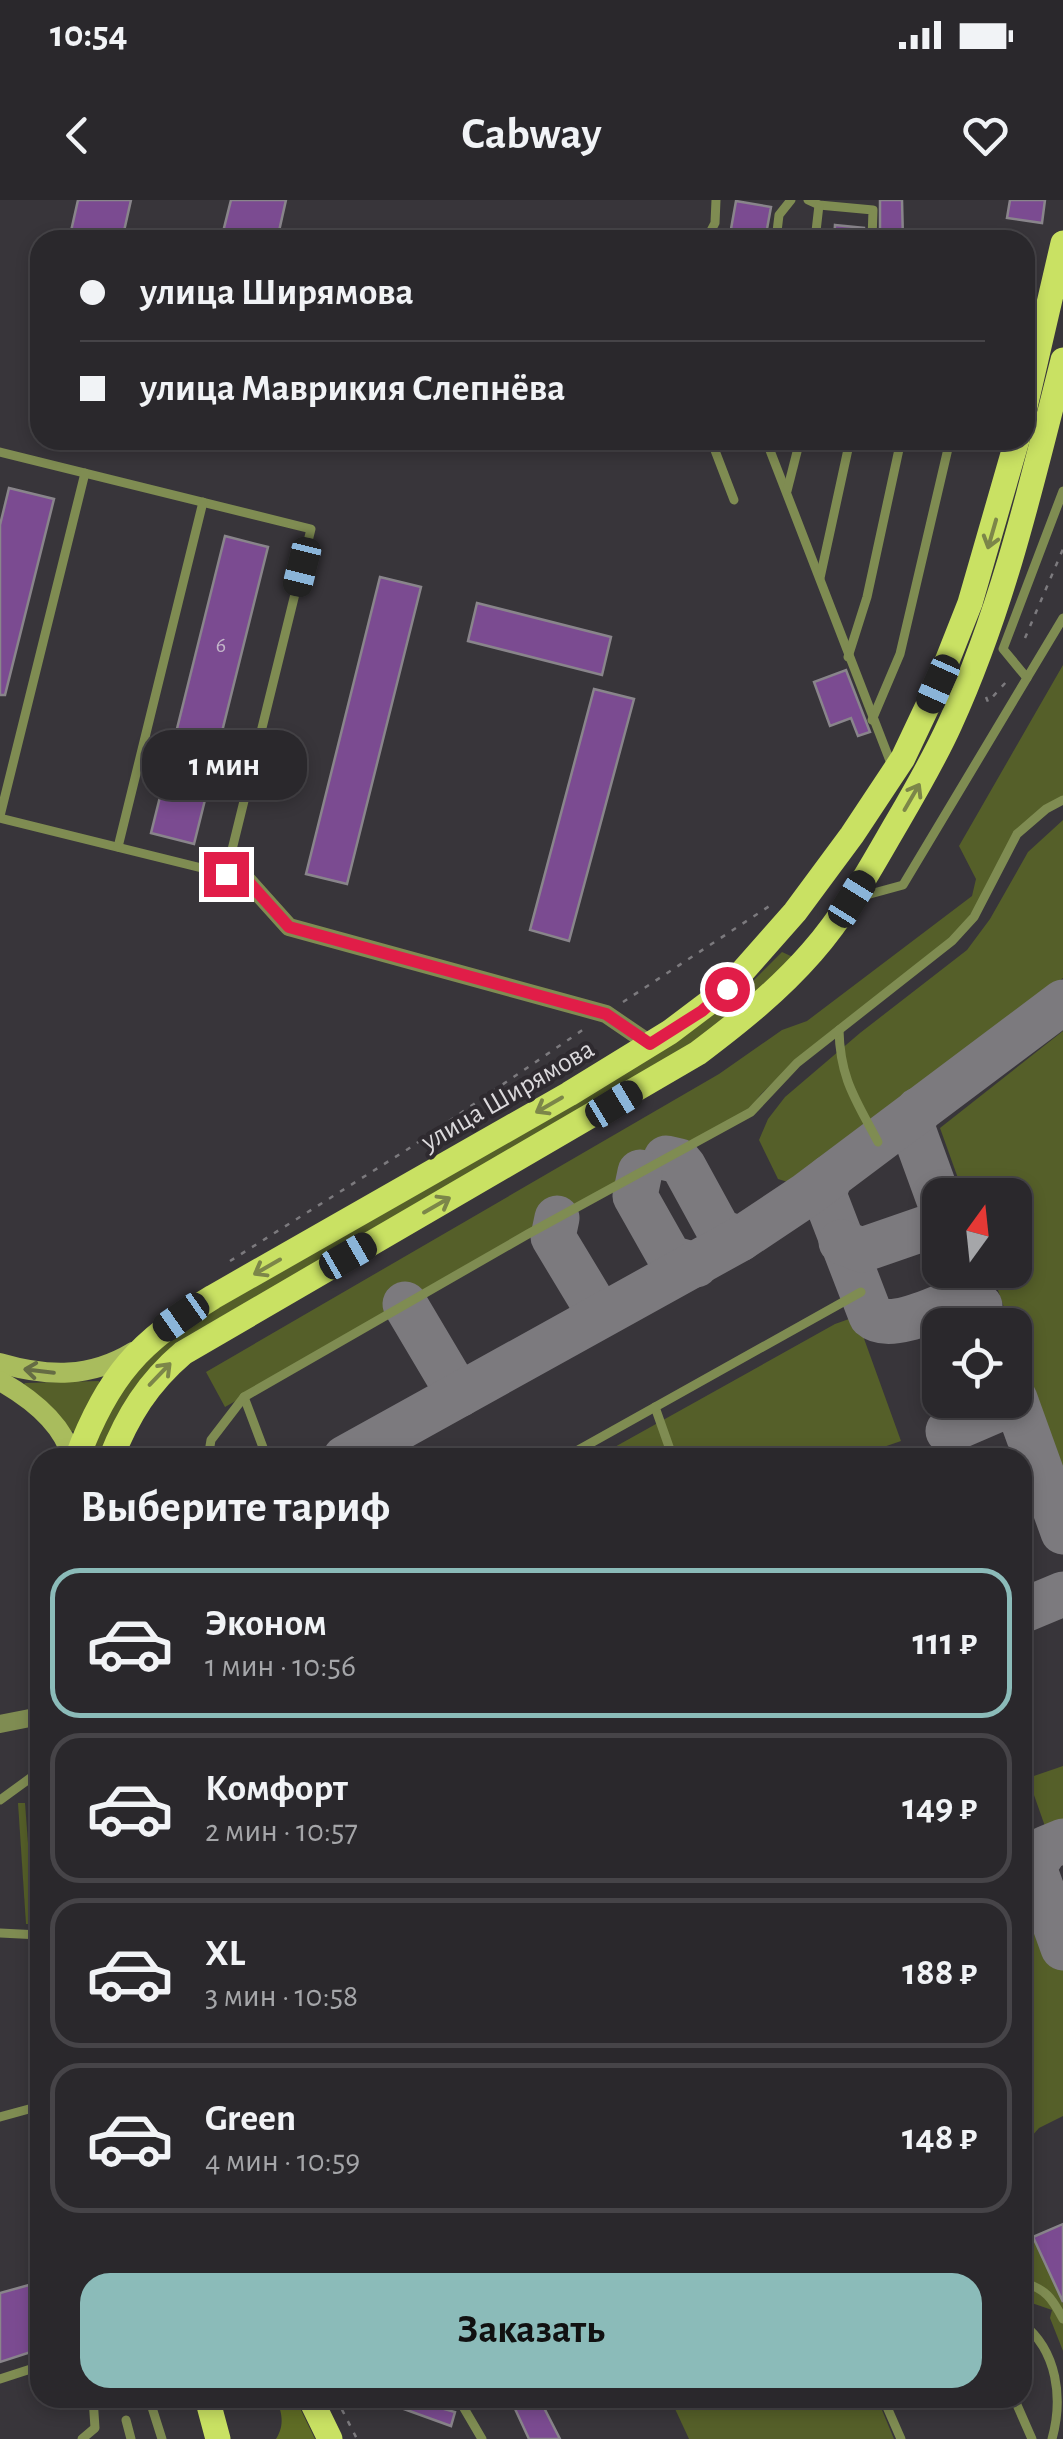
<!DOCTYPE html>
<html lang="ru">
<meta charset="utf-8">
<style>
:root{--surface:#2a282c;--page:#323034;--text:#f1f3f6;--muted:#a5a6a9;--line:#464448;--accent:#8bbbb9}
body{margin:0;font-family:"Alegreya Sans",sans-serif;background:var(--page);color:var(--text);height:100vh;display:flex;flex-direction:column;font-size:38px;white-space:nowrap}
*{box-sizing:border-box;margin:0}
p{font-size:32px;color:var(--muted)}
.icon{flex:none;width:55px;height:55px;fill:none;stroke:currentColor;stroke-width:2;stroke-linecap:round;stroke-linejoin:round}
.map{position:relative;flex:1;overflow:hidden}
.side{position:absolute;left:30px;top:1248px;width:1002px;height:960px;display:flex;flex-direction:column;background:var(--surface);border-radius:30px;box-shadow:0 5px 15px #0003,0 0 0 2px var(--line)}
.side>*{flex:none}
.guide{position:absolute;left:30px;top:30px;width:1005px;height:220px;border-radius:30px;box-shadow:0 5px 15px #0003,0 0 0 2px var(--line);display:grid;align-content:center;height:220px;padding:0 50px;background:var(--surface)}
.needle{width:65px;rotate:15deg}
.buttons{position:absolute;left:922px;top:978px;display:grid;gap:20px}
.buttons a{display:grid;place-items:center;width:110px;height:110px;border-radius:20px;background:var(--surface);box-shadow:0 5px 15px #0003,0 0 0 2px var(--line);font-size:50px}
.end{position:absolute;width:45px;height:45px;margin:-22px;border:12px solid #e11d48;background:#fff;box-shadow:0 0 0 5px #fff}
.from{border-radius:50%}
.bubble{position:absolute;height:70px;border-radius:30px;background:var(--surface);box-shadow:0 5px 15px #0003,0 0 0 2px var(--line);font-size:32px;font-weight:600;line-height:70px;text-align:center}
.car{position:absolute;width:30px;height:60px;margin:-30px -15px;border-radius:12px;box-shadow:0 0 8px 2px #0007;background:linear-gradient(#222 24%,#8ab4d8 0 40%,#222 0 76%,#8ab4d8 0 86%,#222 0)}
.guide b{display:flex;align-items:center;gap:35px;height:95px;font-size:38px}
.guide b+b{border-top:2px solid var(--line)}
.guide i{width:25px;height:25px;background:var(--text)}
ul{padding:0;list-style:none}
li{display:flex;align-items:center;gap:30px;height:150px;margin:0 20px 15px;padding:0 30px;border:5px solid var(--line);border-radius:30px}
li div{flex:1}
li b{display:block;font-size:38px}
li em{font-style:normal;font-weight:600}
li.active{border-color:var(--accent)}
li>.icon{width:90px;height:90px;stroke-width:1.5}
h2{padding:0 50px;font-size:45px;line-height:120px}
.primary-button{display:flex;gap:20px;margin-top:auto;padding:20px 50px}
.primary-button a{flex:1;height:115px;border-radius:30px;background:var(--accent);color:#111;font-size:40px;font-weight:600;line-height:115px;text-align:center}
.status{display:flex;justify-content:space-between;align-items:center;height:70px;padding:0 50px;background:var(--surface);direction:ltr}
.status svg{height:28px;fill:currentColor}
header{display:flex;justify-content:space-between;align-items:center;height:130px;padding:0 50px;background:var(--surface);font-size:45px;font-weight:600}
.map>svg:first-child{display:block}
.green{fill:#555f29}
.forest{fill:#5f6c25}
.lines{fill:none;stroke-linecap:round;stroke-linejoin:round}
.taxiway{stroke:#7c7a7e;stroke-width:45}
.building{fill:#7b4b91;stroke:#89858b;stroke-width:2.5}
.path{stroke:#7c7a7e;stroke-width:2.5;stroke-dasharray:5 8;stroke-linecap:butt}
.lane{stroke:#7f8c52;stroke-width:9}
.street{stroke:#7f8c52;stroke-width:18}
.secondary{stroke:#a9bc5d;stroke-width:20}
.primary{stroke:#c9e163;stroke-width:25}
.oneway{stroke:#7c8649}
.oneway2{stroke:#656c44}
.route{stroke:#e11d48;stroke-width:12}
.labels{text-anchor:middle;stroke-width:8;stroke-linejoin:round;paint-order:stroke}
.number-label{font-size:22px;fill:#c3b6c9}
.street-label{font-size:28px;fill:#dbd9dc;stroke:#2e2a2f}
</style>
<div class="status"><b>10:54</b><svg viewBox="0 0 49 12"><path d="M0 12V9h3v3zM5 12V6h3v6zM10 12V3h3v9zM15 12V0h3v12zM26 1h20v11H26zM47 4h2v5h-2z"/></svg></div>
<header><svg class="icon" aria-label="back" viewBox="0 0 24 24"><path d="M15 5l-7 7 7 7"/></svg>Cabway<svg class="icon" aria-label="heart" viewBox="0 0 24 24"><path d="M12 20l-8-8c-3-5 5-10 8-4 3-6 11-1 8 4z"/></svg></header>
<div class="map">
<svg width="1063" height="2239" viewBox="0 0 1063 2239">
<rect width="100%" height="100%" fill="#38353a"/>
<!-- green -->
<g class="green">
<path d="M1063,465V597L1017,629L975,709L951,739L794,863L761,894L745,915L225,1207L206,1172L719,874L782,830L807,821L972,696L976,679L959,646Z"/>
<path d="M1063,620V778L794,984L778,979L759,940L768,919L785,897L860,833L967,750L990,719L1028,652Z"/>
<path d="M782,752L793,757L699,844L175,1143L135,1187L100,1257L89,1258L105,1217L126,1181L175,1133L688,833L742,792Z"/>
<path d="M1063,831V1273L1015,1138V1125H1010L991,1070H1015V995H964L940,928Z"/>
<path d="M849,1119L858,1122L901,1241L872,1251L874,1257L595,1258L835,1124Z"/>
<path d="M99,1181L100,1184L76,1232L71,1231L23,1186L25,1183Z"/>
<path d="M1063,1566V1638L1059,1639L1047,1632L1028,1578Z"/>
<path d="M18,1603H25L34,1724H26Z"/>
<path d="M1022,1664L1060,1770H1063V1916L1039,1928L1023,1946Z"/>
<path d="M1022,2011L1026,2039L1033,2037L1063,2103V2151L1050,2118L1052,2110L1023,2100Z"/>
<path d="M670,2198H877L894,2239H689Z"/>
</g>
<!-- forest -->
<path class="forest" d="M276,2198H295L315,2239H276C285,2225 282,2213 276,2198Z"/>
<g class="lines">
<!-- taxiway -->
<g class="taxiway">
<path d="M918,910L912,926L940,1003"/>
<path d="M666,958L679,961L684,967L719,1031L740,1039"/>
<path d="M640,972L635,996L670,1058L696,1065"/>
<path d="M830,977L824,994L871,1116C890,1133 941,1106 964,1097L980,1106"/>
<path d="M557,1018L553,1037L600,1115"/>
<path d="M841,1042L862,1050L940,1023"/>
<path d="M405,1104L459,1195"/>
<path d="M1015,1199L1063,1332"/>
<path d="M948,1231L1006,1206L1011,1200"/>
<path d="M345,1258L740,1039L806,995L1063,802"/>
<path d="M1022,1411L1063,1394"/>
<path d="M1063,1641L1046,1648L1034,1667L1063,1748"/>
</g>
</g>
<!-- building -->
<g class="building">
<path d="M78,0H131L122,40H69Z"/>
<path d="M231,0H286L277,40H221Z"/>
<path d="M880,0H902L903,40H880Z"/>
<path d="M1010,0H1045L1042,23L1007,18Z"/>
<path d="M736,1L771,7L765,40H729Z"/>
<path d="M835,25L864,28V40H834Z"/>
<path d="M9,288L54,299L5,495H0V325Z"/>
<path d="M225,336L268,347L194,644L151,633Z"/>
<path d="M380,377L421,387L347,684L306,674Z"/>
<path d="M477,403L611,437L602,475L468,441Z"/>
<path d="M846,470L870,532L858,536L851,518L830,526L814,482Z"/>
<path d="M594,489L634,499L569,741L530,730Z"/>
<path d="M1063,2024V2102L1033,2037Z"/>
<path d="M40,2082V2149L0,2162V2093Z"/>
<path d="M405,2198L455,2212L451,2226L401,2208Z"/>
<path d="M510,2198H539L560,2239H529Z"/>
</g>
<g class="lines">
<!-- path -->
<g class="path">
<path d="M1025,438L1063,349"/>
<path d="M986,497L988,502L1007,481"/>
<path d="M623,802L771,705"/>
<path d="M230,1061L408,949L587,827"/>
<path d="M34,1500L30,1407L40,1315"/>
<path d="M336,2198L357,2239"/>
</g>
<!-- lane -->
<g class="lane">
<path d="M808,0L819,5L873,10L872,40"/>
<path d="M706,40L715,23L716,0"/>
<path d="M776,40L779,15L791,0"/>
<path d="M815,40L819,5"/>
<path d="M711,240L734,300"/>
<path d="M766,240L892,566"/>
<path d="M0,252L311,329L226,674L0,618"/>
<path d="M787,291L800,240"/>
<path d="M1063,291L1003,449L1027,478L1063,418"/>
<path d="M820,378L850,240"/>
<path d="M848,457L867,397L901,240"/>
<path d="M872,520L900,454L950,240"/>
<path d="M0,616L85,273"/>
<path d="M118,647L203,302"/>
<path d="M859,697L903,685L1027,478"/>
<path d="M839,830C840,879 856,900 878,942"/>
<path d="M244,1197L267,1258"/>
<path d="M655,1207L673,1258"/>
<path d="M208,1258L211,1240L244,1197L528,1034L751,912L797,863L952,741L974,717L1017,634L1046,609L1063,600"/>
<path d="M564,1258L861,1092"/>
<path d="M0,1600L40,1571"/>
<path d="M0,1733L40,1735"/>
<path d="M0,1917L40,1906"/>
<path d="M1022,2082C1046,2089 1052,2098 1063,2119"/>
<path d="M1022,2123C1058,2151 1063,2199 1052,2239"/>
<path d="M0,2179L40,2166"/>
<path d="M149,2198L162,2239"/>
<path d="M458,2198L482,2239"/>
<path d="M883,2198L901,2239"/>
<path d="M1014,2198L1032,2239"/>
<path d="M126,2220L131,2239"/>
<path d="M82,2239L95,2228L93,2198"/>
</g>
<!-- street -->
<g class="street">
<path d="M226,674L246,679L289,727L606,814L650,844"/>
<path d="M0,1524L40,1516"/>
</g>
<!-- secondary -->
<g class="secondary">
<path d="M0,1163C48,1177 90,1178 133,1152"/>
<path d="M0,1181C30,1198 63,1223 72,1258"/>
</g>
<!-- primary -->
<g class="primary">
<path d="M1025,207L1063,43"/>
<path d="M77,1258C108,1175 139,1142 213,1097L569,894L670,832L727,789L795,712L852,635L903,558L938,484L970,403L1017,240"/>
<path d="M111,1258C128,1215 148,1183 183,1153L698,853C739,822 778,791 812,752C842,718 865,678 888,638C910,600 932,564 950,524C1003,408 1032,283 1063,160"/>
<path d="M207,2198L218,2239"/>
<path d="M310,2198L330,2239"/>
</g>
</g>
<!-- one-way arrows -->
<defs><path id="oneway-shaft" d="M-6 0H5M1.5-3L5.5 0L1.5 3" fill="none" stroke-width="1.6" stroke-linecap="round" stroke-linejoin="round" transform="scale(2.5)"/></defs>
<g class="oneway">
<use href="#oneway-shaft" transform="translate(992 334) rotate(106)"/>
<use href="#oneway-shaft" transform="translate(912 597) rotate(-60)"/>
<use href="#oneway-shaft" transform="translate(549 905) rotate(150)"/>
<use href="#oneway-shaft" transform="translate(437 1005) rotate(-30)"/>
<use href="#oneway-shaft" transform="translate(267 1067) rotate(150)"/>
<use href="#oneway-shaft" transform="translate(160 1174) rotate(-46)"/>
</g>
<use class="oneway2" href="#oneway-shaft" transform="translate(39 1171) rotate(-173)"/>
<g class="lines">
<!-- route -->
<path class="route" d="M226,674L246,679L289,727L606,814L650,844L702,811L727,789"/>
</g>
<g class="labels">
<!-- number labels -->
<g class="number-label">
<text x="221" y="452">6</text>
</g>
<!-- street labels -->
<g class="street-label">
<text transform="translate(507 894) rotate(-30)" y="10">улица Ширямова</text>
</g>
</g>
</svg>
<div class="buttons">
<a><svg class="needle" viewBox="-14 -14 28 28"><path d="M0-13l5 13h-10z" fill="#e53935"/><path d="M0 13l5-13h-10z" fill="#a5a6a9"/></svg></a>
<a><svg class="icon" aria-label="locate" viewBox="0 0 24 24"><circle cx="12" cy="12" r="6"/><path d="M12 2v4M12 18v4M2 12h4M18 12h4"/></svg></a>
</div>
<i class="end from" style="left:727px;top:789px"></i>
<i class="end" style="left:226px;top:674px"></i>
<div class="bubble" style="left:142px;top:530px;width:165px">1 мин</div>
<i class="car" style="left:302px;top:367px;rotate:194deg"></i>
<i class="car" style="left:938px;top:484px;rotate:204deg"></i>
<i class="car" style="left:852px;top:699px;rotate:32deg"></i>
<i class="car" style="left:614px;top:904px;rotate:59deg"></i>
<i class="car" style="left:348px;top:1056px;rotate:60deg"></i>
<i class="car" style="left:181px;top:1117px;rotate:235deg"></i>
<div class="guide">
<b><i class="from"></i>улица Ширямова</b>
<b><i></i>улица Маврикия Слепнёва</b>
</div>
<section class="side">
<h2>Выберите тариф</h2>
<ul>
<li class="active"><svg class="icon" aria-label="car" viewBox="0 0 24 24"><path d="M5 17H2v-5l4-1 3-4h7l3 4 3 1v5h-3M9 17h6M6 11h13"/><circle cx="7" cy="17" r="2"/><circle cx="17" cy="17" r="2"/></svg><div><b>Эконом</b><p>1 мин · 10:56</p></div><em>111 ₽</em></li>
<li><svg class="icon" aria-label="car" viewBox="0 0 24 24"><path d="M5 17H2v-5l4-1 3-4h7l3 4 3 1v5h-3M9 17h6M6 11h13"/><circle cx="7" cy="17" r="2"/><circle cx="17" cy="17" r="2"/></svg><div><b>Комфорт</b><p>2 мин · 10:57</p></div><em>149 ₽</em></li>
<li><svg class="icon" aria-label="car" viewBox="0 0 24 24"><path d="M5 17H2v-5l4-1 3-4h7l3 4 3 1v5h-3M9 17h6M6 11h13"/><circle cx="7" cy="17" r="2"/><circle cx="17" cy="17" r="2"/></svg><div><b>XL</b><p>3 мин · 10:58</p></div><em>188 ₽</em></li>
<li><svg class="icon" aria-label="car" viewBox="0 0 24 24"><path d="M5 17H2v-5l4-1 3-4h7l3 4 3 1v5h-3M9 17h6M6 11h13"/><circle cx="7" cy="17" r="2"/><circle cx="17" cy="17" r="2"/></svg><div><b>Green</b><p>4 мин · 10:59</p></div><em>148 ₽</em></li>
</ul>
<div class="primary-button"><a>Заказать</a></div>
</section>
</div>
